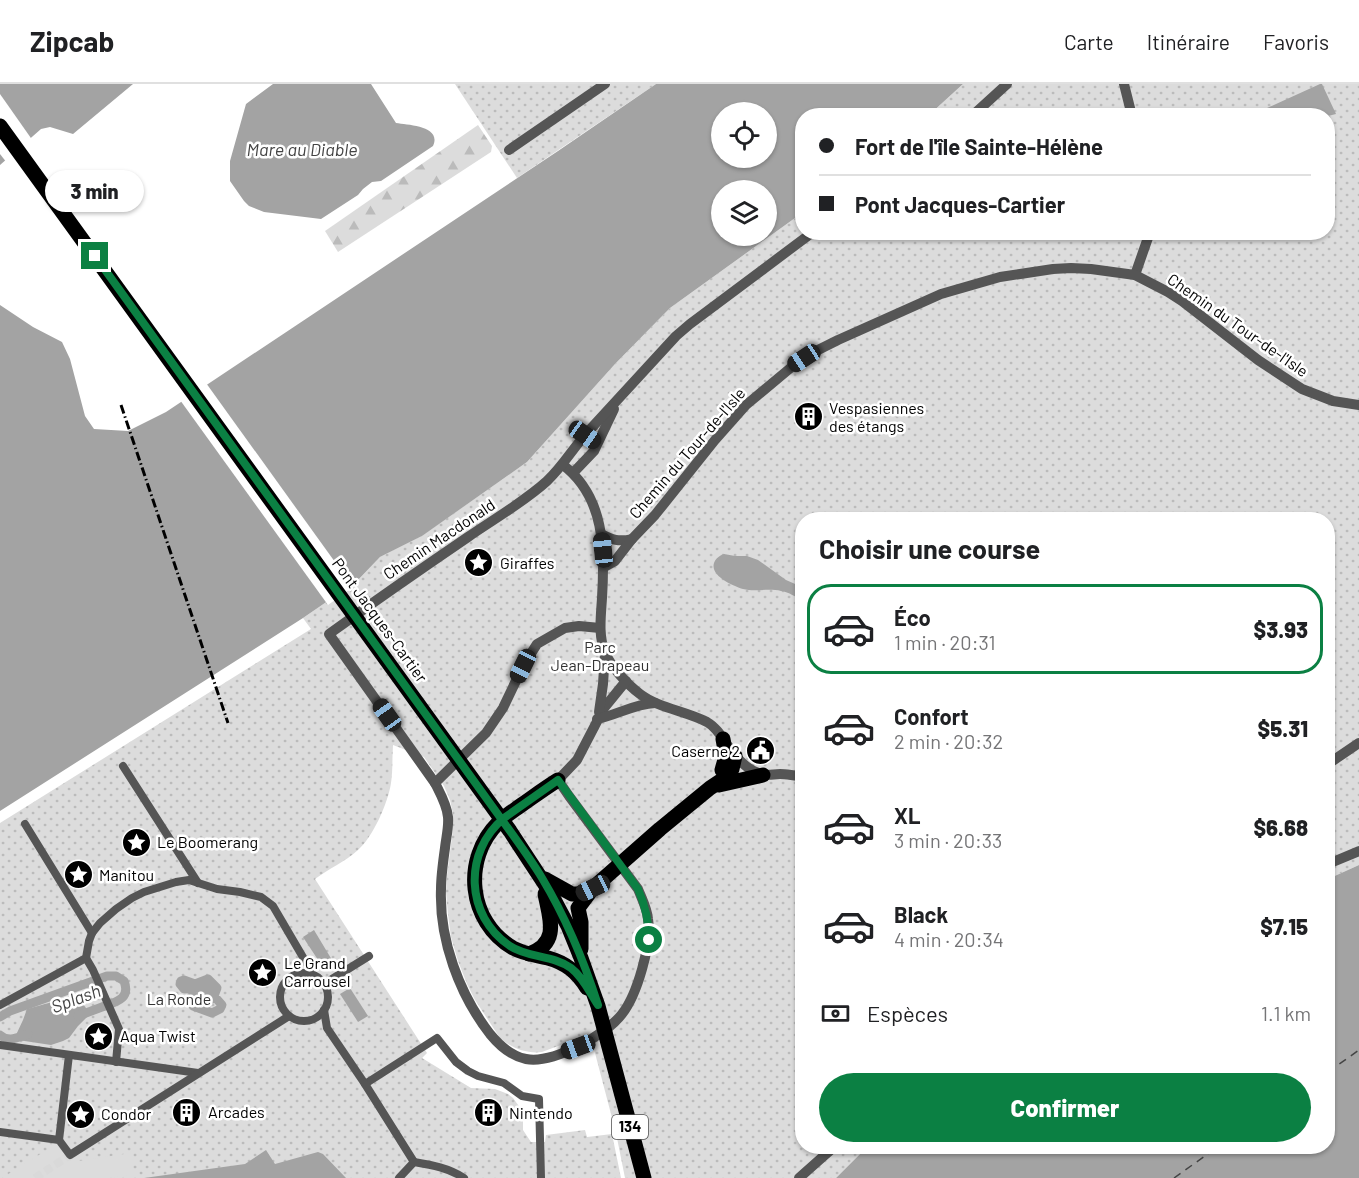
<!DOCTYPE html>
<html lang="fr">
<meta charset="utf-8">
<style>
:root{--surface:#fff;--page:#f6f6f6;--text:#202124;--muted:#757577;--line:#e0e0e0;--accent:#0b8043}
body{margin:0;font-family:Barlow,sans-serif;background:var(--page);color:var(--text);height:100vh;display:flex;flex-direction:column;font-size:22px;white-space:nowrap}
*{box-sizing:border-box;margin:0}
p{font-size:20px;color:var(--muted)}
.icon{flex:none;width:33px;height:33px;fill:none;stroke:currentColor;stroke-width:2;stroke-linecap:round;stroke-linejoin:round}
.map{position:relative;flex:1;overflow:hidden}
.sheet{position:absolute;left:795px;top:428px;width:540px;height:642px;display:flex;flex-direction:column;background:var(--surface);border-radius:24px;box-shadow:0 2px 4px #0004}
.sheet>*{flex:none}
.top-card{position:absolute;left:795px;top:24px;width:540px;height:132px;border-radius:24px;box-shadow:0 2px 4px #0004;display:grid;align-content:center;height:132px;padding:0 24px;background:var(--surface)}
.buttons{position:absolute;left:711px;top:18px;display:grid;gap:12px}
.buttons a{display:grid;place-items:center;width:66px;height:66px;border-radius:50%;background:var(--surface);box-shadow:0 2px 4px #0004;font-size:30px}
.end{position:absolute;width:27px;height:27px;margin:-14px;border:8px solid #0b8043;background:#fff;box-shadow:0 0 0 3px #fff}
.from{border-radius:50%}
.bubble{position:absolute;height:42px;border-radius:21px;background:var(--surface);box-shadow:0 2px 4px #0004;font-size:20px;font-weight:800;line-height:42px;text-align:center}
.car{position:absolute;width:18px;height:36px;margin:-18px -9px;border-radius:8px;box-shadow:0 0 4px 2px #0007;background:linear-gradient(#222 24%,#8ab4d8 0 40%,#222 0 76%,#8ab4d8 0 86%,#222 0)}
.top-card b{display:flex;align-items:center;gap:21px;height:57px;font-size:22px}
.top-card b+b{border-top:2px solid var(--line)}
.top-card i{width:15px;height:15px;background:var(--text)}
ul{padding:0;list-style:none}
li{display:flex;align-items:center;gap:18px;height:90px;margin:0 12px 9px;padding:0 12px;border:3px solid transparent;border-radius:24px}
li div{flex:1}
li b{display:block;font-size:22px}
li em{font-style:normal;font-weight:800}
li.active{border-color:var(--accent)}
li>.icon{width:54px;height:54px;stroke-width:1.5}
h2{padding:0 24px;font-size:27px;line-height:72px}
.pay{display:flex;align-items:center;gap:15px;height:66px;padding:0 24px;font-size:22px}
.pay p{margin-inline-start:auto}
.cta{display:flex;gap:12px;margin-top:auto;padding:12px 24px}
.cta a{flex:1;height:69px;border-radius:36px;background:var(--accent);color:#fff;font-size:24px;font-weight:800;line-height:69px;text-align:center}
header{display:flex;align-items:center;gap:36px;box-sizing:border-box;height:84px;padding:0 30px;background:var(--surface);border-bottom:2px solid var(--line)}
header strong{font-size:28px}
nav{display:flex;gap:33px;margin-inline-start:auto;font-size:21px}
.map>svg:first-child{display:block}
.forest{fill:url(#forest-firs)}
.park{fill:url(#park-dots)}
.pitch{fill:#dcdcdc}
.water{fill:#a3a3a3;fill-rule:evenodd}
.pier{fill:#fff}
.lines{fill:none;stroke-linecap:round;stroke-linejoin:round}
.canal{stroke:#a3a3a3;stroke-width:9}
.ferry{stroke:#444;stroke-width:1.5;stroke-dasharray:8 6;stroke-linecap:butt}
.pedestrian-tunnel{stroke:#d9d9d9;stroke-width:8;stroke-dasharray:8 4;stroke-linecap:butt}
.pedestrian{stroke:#555;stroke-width:8}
.minor{stroke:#555;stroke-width:10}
.primary{stroke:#000;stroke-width:15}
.rail{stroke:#000;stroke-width:3;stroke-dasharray:9 3 1.5 3;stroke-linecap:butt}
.route{stroke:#0b8043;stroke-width:8}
.labels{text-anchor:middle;stroke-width:5;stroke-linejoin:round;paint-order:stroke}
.shield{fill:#fff;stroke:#4c4c4c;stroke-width:1.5}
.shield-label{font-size:15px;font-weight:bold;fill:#000}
.street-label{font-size:16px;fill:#000;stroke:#fff}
.poi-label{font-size:16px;fill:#000;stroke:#fff;text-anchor:start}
.park-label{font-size:16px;fill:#333;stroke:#fff}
.water-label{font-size:18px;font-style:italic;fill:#444;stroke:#fff}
</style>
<header>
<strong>Zipcab</strong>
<nav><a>Carte</a><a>Itinéraire</a><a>Favoris</a></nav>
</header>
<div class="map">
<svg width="1359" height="1094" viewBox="0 0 1359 1094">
<defs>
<pattern id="forest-firs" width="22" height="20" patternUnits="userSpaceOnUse" patternTransform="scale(1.5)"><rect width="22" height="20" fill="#dcdcdc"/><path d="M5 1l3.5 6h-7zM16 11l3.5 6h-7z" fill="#bbb"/></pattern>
<pattern id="park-dots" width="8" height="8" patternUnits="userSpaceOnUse" patternTransform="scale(1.5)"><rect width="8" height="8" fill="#dcdcdc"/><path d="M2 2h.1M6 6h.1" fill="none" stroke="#bbb" stroke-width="1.8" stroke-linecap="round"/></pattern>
</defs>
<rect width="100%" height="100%" fill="#fff"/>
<!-- forest -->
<path class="forest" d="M478,41L492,62L491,68L338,168L325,147Z"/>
<!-- park -->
<g class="park">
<path d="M455,0H656L517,94Z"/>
<path d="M963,0H1359V781L1328,795V435H802V1062H868L836,1094H625L616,1049L590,950L542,968C527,970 511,964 500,954L475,916L467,900L458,877L451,853L448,831L446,808L447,791L453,745V730L450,716L444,702L424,673L393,661C392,674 393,686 391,699C388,719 373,753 358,766C345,778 328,785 315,795L427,969L422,974L471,1004L495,1005L508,1010L513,1014L521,1025L523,1032V1046L531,1058H545L546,1051L585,1046L587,1053L612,1050L621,1094H0V739L311,545L303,534L357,497L380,473L420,453L527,378L615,280L670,224L802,129V148H1328V32L929,31Z"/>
</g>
<!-- pitch -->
<path class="pitch" d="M58,1059L72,1078L131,1069L133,1091L108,1094H2Z"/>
<!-- water -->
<g class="water">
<path d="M0,0H133L73,50L50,43L41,45L0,81Z"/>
<path d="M273,0H371L396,39C409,41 442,42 433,62L381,97L372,98L363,105L358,111L321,135L264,128L249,122L244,117L230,97V77L246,20Z"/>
<path d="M656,0H963L929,31L802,32V129L670,224L615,280L527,378L422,452L380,473L357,497L303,534L0,727V221L33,243L62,258L70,275L85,332L94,345L128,347L166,328L558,67ZM722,28H766V74H722ZM722,106H766V152H722Z"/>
<path d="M1320,0H1322L1336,30L1328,32L1255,31L1254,30Z"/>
<path d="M724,470L735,472H747L758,476L786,496L802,503V517C796,513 789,508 781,507C769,504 755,508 743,505C733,502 710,492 714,479C716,474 719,472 724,470Z"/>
<path d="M1359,781V1094H836L868,1062H1328V795Z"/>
<path d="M314,846L332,876L322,882L303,853Z"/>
<path d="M350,904L368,932L358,938L340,910Z"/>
<path d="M56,917C73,917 83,913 89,931L78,942L69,954L63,957L51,961L18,956L16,951L23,936L27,925Z"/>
<path d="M266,1066L275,1080L318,1068L323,1070L346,1094H144L245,1080Z"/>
</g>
<!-- pier -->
<g class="pier">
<path d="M0,10L33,57L7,79L0,70Z"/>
<path d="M206,299L353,503L328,521L180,316Z"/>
</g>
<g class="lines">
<!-- canal -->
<g class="canal">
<path d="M208,895L217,904L214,912L222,921L220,925L212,929L193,922L190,914L195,912L198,913L203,920L208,919L211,915L208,905L205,904L184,905L180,900L181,897L184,896L195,900Z"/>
<path d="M0,933L10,927L107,892H116L124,897C131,915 116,918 102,923C94,926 86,929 78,932"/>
<path d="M0,951C9,959 18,953 28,950"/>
</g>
<!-- ferry -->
<g class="ferry">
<path d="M1328,988L1359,966"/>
<path d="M1174,1094L1219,1062"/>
</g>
<!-- pedestrian-tunnel -->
<path class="pedestrian-tunnel" d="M35,1094L70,1071"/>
<!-- pedestrian -->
<g class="pedestrian">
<path d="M123,682L198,799"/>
<path d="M25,740L92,849"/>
<path d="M86,874L93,886L119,945L116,978"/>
<circle cx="304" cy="913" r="24"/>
<path d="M324,900L369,872"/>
<path d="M0,921L86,874L89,857L92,849L100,839L116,825L132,814L144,808L176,798L189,796L217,805L240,808L261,813L273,822L314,892"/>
<path d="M324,926L327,944L365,1000L437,954L456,978L468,987L478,992L504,999L522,1012L539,1015L541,1094"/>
<path d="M0,961L198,989"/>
<path d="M365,1000L414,1078"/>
<path d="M0,1048L59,1056L70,1071L289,932"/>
<path d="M59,1056L69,971"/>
<path d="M399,1094L414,1078C432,1081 449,1084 464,1094"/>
</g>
<!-- minor -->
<g class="minor">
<path d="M1124,0L1132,32"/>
<path d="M972,32L1007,0"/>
<path d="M509,66L605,0"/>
<path d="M1135,191L1150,148"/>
<path d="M563,381C605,413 605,466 602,514C601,531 598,552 605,568C610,582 628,601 640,610C658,624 686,627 707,638C716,643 722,653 728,662C737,674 746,686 762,690C767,692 774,690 780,690C787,690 795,692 802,692"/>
<path d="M573,389L594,367L614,325"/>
<path d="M601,450C612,456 619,458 632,455"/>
<path d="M604,483L615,477L632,455L655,431L715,356L746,321L794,281L814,268L838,256L941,210L1000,193L1053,185L1071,184L1091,185L1135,191L1168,208L1182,217L1258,276L1302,305L1333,317L1359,321"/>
<path d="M626,597L604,624L577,676L558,696L569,712L638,805C642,815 647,824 648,835C652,860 637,911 622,930C606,951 553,980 526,975C511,972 499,961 490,950C459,910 439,855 441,805C441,792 443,778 445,764C446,754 449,743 448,733C447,721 440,709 435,699L329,550C375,517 421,485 468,453C494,435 524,418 547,397C562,383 572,366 585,351L676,252L690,240L813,148"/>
<path d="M599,628L603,600L605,569"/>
<path d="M597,635C617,631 634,620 655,619"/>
<path d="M1328,680L1359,659"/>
<path d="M435,699L486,649L503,624L523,582L537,560L565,544L579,542L600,544"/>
<path d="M1328,780L1359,767"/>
<path d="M799,1094L835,1062"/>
</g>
<!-- primary -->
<g class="primary">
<path d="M0,42L510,747L550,808L568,842L581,874L598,922L644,1094"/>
<path d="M722,686L726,672L723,655"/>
<path d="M558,696C545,704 533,713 520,722C513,727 505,732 498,739C462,775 468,838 513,864C524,870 536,871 548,874C566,879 577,888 587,904"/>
<path d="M719,701L763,691"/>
<path d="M545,795L572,810H578L593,804"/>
<path d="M581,865V838L578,824L593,804L660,745L710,704L728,692L732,685L735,672"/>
<path d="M529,870C560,859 550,835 545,810"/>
</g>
<!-- rail -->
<path class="rail" d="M121,321L228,639"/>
</g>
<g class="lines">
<!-- route -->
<path class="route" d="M95,172L497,729C512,750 528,771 542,794C566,834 584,877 598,921C590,909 583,893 571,884C553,871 528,874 510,862C465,832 463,768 504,734L558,696L638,805C646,823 649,837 649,856"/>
</g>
<!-- icons -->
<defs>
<symbol id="building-disc" viewBox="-11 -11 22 22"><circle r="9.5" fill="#000" stroke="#fff"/><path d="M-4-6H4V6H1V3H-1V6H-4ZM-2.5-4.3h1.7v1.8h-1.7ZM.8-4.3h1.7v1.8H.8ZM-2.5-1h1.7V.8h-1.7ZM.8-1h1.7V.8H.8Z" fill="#fff"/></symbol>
<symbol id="sight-disc" viewBox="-11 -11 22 22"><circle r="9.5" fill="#000" stroke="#fff"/><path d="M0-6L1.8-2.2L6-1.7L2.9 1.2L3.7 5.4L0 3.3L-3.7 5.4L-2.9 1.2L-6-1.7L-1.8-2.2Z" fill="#fff"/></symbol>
<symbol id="civic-disc" viewBox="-11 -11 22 22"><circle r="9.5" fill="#000" stroke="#fff"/><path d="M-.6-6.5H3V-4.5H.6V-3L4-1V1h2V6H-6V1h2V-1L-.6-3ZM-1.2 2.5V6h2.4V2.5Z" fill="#fff"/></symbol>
</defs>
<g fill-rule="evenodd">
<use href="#building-disc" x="792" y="316" width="33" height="33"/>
<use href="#sight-disc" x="462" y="462" width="33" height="33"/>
<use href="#civic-disc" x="744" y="650" width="33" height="33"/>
<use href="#sight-disc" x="120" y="742" width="33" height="33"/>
<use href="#sight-disc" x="62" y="774" width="33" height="33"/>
<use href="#sight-disc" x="246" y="872" width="33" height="33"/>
<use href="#sight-disc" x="82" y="936" width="33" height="33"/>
<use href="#building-disc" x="170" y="1012" width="33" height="33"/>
<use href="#building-disc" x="472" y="1012" width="33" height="33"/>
<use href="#sight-disc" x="64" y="1014" width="33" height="33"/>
</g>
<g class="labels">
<!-- shield labels -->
<rect class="shield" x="612" y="1031" width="36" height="24" rx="4.5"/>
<g class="shield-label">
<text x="630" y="1048">134</text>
</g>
<!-- street labels -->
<g class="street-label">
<text transform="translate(1238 241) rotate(35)" y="6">Chemin du Tour-de-l'Isle</text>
<text transform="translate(687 369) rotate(-49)" y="6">Chemin du Tour-de-l'Isle</text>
<text transform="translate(439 455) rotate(-34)" y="6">Chemin Macdonald</text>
<text transform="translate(380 536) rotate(54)" y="6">Pont Jacques-Cartier</text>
</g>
<!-- poi labels -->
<g class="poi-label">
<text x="829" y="330">Vespasiennes<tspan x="829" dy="18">des étangs</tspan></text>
<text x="500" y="485">Giraffes</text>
<text x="740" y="673" text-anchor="end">Caserne 2</text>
<text x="157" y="764">Le Boomerang</text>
<text x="99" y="797">Manitou</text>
<text x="284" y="885">Le Grand<tspan x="284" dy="18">Carrousel</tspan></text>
<text x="120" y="958">Aqua Twist</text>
<text x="208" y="1034">Arcades</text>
<text x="509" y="1035">Nintendo</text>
<text x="101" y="1036">Condor</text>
</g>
<!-- park labels -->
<g class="park-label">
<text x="600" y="569">Parc<tspan x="600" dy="18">Jean-Drapeau</tspan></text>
<text x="179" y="921">La Ronde</text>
</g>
<!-- water labels -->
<g class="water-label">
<text x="302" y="72">Mare au Diable</text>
<text transform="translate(76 915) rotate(-20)" y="6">Splash</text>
</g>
</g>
</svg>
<div class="buttons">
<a><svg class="icon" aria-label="locate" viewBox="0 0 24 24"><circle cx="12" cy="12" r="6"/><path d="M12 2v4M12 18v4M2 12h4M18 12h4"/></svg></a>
<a><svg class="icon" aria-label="layers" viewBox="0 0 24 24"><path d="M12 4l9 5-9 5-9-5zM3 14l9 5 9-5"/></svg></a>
</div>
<i class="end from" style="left:649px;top:856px"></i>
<i class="end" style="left:95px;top:172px"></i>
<div class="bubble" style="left:45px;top:86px;width:99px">3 min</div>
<i class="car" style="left:804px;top:274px;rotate:237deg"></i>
<i class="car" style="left:585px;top:351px;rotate:125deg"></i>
<i class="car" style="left:603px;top:466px;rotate:354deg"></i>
<i class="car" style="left:523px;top:582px;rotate:206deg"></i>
<i class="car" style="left:387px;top:631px;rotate:325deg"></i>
<i class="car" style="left:593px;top:804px;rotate:245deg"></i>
<i class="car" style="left:578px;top:963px;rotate:250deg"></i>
<div class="top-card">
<b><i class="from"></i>Fort de l'île Sainte-Hélène</b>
<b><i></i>Pont Jacques-Cartier</b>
</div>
<section class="sheet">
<h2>Choisir une course</h2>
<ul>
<li class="active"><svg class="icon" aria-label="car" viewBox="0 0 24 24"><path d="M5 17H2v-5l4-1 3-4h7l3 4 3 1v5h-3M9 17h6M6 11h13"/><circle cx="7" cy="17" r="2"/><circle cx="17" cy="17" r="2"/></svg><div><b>Éco</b><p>1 min · 20:31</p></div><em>$3.93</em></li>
<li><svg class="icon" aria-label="car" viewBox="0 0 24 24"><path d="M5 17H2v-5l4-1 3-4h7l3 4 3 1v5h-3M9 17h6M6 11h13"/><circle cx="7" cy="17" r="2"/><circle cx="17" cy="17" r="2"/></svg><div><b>Confort</b><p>2 min · 20:32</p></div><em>$5.31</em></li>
<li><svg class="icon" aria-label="car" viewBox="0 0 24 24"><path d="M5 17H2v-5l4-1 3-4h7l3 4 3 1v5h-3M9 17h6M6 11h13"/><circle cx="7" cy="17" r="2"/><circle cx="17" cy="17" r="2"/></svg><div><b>XL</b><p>3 min · 20:33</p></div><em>$6.68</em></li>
<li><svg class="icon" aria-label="car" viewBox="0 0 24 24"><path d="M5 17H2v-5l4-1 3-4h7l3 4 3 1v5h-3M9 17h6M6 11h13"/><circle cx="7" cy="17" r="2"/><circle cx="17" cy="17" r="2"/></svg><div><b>Black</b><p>4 min · 20:34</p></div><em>$7.15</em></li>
</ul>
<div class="pay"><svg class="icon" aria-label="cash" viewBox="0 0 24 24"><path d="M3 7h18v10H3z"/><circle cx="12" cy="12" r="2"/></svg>Espèces<p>1.1 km</p></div>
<div class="cta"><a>Confirmer</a></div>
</section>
</div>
